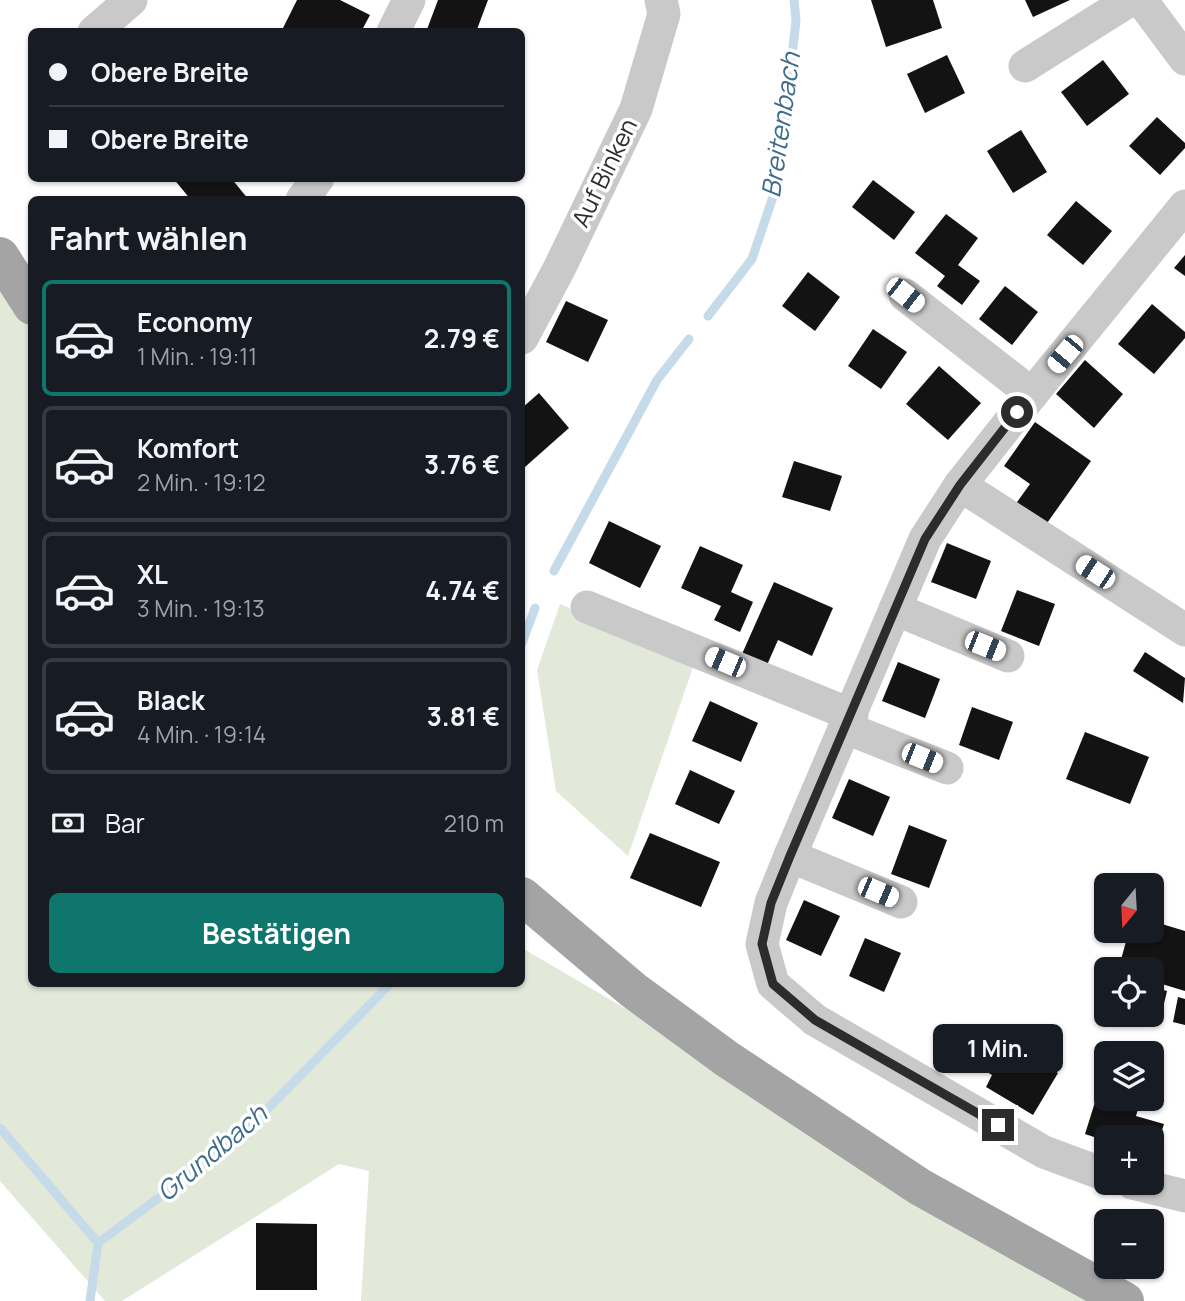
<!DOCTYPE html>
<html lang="de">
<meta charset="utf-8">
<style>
:root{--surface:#171b24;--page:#20242c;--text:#f1f3f6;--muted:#9ea1a6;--line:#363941;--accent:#0f766e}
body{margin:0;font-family:Manrope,sans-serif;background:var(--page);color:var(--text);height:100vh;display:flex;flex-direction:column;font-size:26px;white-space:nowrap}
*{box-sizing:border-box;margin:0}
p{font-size:23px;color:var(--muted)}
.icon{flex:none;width:38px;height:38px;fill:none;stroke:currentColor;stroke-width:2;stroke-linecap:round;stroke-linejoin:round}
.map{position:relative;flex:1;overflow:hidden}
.panel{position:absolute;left:28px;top:196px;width:497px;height:791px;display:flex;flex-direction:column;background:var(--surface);border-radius:10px;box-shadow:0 2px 5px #0004}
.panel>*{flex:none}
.top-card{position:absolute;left:28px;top:28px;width:497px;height:154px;border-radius:10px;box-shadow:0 2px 5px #0004;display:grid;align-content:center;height:154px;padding:0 21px;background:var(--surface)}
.needle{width:46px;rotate:198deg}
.buttons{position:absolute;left:1094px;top:873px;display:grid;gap:14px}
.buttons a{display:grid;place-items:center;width:70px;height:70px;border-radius:10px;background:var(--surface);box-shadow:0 2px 5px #0004;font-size:35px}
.end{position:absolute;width:32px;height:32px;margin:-16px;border:9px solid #2c2c2c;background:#fff;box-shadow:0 0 0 4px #fff}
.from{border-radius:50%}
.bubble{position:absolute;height:49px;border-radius:10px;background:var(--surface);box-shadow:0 2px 5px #0004;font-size:23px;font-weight:700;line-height:49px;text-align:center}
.car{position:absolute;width:21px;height:42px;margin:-21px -10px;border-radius:9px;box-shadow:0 0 5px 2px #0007;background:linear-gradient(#fff 24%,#345 0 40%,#fff 0 76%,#345 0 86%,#fff 0)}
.top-card b{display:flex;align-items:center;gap:24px;height:66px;font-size:26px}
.top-card b+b{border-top:2px solid var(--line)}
.top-card i{width:18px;height:18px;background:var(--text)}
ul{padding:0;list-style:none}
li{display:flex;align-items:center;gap:21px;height:116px;margin:0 14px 10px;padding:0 7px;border:4px solid var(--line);border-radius:10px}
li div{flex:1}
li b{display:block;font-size:26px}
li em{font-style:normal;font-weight:700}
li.current{border-color:var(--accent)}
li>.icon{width:63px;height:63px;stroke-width:1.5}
h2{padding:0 21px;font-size:32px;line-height:84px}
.pay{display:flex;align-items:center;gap:18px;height:77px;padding:0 21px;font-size:26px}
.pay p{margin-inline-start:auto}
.button{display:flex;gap:14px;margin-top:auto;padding:14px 21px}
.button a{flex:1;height:80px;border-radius:10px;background:var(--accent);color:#fff;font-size:28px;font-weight:700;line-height:80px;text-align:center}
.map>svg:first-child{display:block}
.green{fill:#e2e9d9}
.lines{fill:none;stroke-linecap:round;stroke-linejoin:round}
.stream{stroke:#c6dbe9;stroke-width:9}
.building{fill:#131313}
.minor{stroke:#c9c9c9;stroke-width:33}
.major{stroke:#a4a4a4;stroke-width:38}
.route{stroke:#2c2c2c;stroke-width:9}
.labels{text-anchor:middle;stroke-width:7;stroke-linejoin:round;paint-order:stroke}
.street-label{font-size:24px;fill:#2c2c2c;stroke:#fff}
.water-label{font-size:26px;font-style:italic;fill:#3e6c8a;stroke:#fff}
</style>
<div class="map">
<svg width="1185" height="1301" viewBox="0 0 1185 1301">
<rect width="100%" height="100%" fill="#fff"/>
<!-- green -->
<g class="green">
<path d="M0,256L32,306V984H522V948L1118,1297L1119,1301H361L369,1171L339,1164L122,1301H105L0,1181Z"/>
<path d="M560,604L690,659L693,667L628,856L556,791L537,670Z"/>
</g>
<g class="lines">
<!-- stream -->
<g class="stream">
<path d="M708,316L752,259L777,185L796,21L794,0"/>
<path d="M554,571L657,380L689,339"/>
<path d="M522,643L535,608"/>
<path d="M0,1128L98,1243"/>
<path d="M90,1301L98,1243L240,1137L390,984"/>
</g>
</g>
<!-- building -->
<g class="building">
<path d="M297,0H340L370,15L361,32H281Z"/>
<path d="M438,0H488L476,32H426Z"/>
<path d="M871,0H933L942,28L886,47Z"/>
<path d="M1025,0H1070L1033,17Z"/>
<path d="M947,55L965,93L925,113L907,74Z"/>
<path d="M1103,60L1129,94L1087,126L1061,92Z"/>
<path d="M1157,117L1185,143V148L1160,175L1129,146Z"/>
<path d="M1021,130L1047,172L1013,193L987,151Z"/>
<path d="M173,178H231L249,200H191Z"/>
<path d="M873,180L915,212L894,240L852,207Z"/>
<path d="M1076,201L1112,231L1083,265L1047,235Z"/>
<path d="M946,214L978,238L958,265L980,281L962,305L937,286L945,276L915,253Z"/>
<path d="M1185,255V276L1174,268Z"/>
<path d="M808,272L840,297L815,331L782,306Z"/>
<path d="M1005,286L1038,312L1012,345L979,319Z"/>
<path d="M566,301L608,320L588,362L546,342Z"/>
<path d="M1152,304L1185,332V338L1154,374L1118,344Z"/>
<path d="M873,329L907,352L881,389L848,366Z"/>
<path d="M1085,360L1123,394L1094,428L1056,394Z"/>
<path d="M939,366L981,403L948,440L906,404Z"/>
<path d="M539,393L569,428L525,467L522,464V408Z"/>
<path d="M1035,422L1091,461L1045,526L1015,505L1030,484L1004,466Z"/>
<path d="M794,461L842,476L830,511L782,497Z"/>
<path d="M609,521L661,546L640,588L589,563Z"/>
<path d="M947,543L991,561L976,599L931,582Z"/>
<path d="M700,546L743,565L731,592L753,602L740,632L714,620L721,606L681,588Z"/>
<path d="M774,582L833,608L812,656L778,640L767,665L742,654Z"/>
<path d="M1017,590L1055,604L1039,646L1001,631Z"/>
<path d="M1145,652L1185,678L1183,703L1133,671Z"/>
<path d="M898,662L940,679L925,718L882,701Z"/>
<path d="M710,701L758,723L741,762L692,741Z"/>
<path d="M972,707L1013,722L999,760L959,745Z"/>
<path d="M1085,732L1149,757L1130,804L1066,779Z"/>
<path d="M690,770L735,791L719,824L675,804Z"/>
<path d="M849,779L890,797L873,836L832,818Z"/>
<path d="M909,825L947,840L929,888L891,874Z"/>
<path d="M650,833L720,862L701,907L630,878Z"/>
<path d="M804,900L840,916L821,956L786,940Z"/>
<path d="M1152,921L1185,931V991L1152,981V970H1118L1129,931H1152Z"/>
<path d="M865,938L901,953L884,992L849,976Z"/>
<path d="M1152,987L1167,991L1161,1016L1152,1014Z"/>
<path d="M1178,997L1185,999V1025L1173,1022Z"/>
<path d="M976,1025L1058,1073L1033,1115L986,1087L992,1075L958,1055Z"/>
<path d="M1101,1083L1106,1084V1099H1141L1136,1116L1164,1124L1154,1155L1152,1154V1138H1106V1141L1085,1134Z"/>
<path d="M256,1223L317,1224V1290H256Z"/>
</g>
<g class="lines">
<!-- minor -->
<g class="minor">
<path d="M1141,0L1185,59"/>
<path d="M94,32L131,0"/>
<path d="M393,32L409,0"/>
<path d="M1025,66L1130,0"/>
<path d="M302,200L318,178"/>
<path d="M905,295L1032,394"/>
<path d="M522,338L559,269L636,109L664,14L661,0"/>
<path d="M960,485L1185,630"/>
<path d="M587,607L852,715"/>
<path d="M895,609L1008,656"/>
<path d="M846,728L947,768"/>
<path d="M790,856L901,902"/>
<path d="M1106,1175L1044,1152L815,1020L773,984L762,944L771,903L790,856L925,539L960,485L1032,394L1185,206"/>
<path d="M1132,1183L1185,1196"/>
</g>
<!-- major -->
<g class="major">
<path d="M0,256L32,306"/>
<path d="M522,896L633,990L727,1059L920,1187L1125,1301"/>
</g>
</g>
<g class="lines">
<!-- route -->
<path class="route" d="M998,1125L815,1020L773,984L762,944L771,903L790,856L925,539L960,485L1017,412"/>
</g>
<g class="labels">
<!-- street labels -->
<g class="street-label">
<text transform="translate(605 173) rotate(-64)" y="8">Auf Binken</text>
</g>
<!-- water labels -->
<g class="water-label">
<text transform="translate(781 125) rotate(-82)" y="9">Breitenbach</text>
<text transform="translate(212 1153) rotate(-40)" y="9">Grundbach</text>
</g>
</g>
</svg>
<div class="buttons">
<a><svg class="needle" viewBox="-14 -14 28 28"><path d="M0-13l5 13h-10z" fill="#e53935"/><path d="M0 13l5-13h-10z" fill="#9ea1a6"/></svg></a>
<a><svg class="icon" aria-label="locate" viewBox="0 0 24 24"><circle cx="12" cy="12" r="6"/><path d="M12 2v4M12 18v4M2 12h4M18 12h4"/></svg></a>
<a><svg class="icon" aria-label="layers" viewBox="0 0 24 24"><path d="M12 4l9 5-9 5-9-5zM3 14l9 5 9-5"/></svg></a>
<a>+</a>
<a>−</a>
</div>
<i class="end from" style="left:1017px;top:412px"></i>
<i class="end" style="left:998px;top:1125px"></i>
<div class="bubble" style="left:933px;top:1024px;width:130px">1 Min.</div>
<i class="car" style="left:905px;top:295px;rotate:128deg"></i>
<i class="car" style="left:1065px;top:354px;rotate:220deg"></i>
<i class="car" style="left:1095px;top:572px;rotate:303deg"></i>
<i class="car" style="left:985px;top:646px;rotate:112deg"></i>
<i class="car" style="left:725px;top:662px;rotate:293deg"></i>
<i class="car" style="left:922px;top:758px;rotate:112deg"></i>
<i class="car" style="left:878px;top:892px;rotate:113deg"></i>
<div class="top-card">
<b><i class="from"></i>Obere Breite</b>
<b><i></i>Obere Breite</b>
</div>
<section class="panel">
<h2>Fahrt wählen</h2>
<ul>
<li class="current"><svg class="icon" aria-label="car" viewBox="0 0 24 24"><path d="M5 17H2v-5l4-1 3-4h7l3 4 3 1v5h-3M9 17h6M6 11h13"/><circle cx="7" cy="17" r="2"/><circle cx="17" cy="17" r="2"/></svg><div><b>Economy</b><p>1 Min. · 19:11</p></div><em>2.79 €</em></li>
<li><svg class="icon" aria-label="car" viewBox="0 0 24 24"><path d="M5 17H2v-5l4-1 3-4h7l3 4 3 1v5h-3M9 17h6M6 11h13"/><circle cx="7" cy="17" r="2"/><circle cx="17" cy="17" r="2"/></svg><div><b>Komfort</b><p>2 Min. · 19:12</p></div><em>3.76 €</em></li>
<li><svg class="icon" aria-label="car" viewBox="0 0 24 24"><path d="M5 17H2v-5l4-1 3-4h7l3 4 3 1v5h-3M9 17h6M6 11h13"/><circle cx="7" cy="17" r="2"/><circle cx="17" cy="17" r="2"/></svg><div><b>XL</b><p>3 Min. · 19:13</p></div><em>4.74 €</em></li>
<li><svg class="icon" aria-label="car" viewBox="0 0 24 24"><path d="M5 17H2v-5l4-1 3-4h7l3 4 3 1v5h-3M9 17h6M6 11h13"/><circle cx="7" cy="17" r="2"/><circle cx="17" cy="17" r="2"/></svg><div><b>Black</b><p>4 Min. · 19:14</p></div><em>3.81 €</em></li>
</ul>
<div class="pay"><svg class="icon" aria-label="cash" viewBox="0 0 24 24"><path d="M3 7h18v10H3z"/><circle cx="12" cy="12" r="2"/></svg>Bar<p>210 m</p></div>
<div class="button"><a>Bestätigen</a></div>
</section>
</div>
